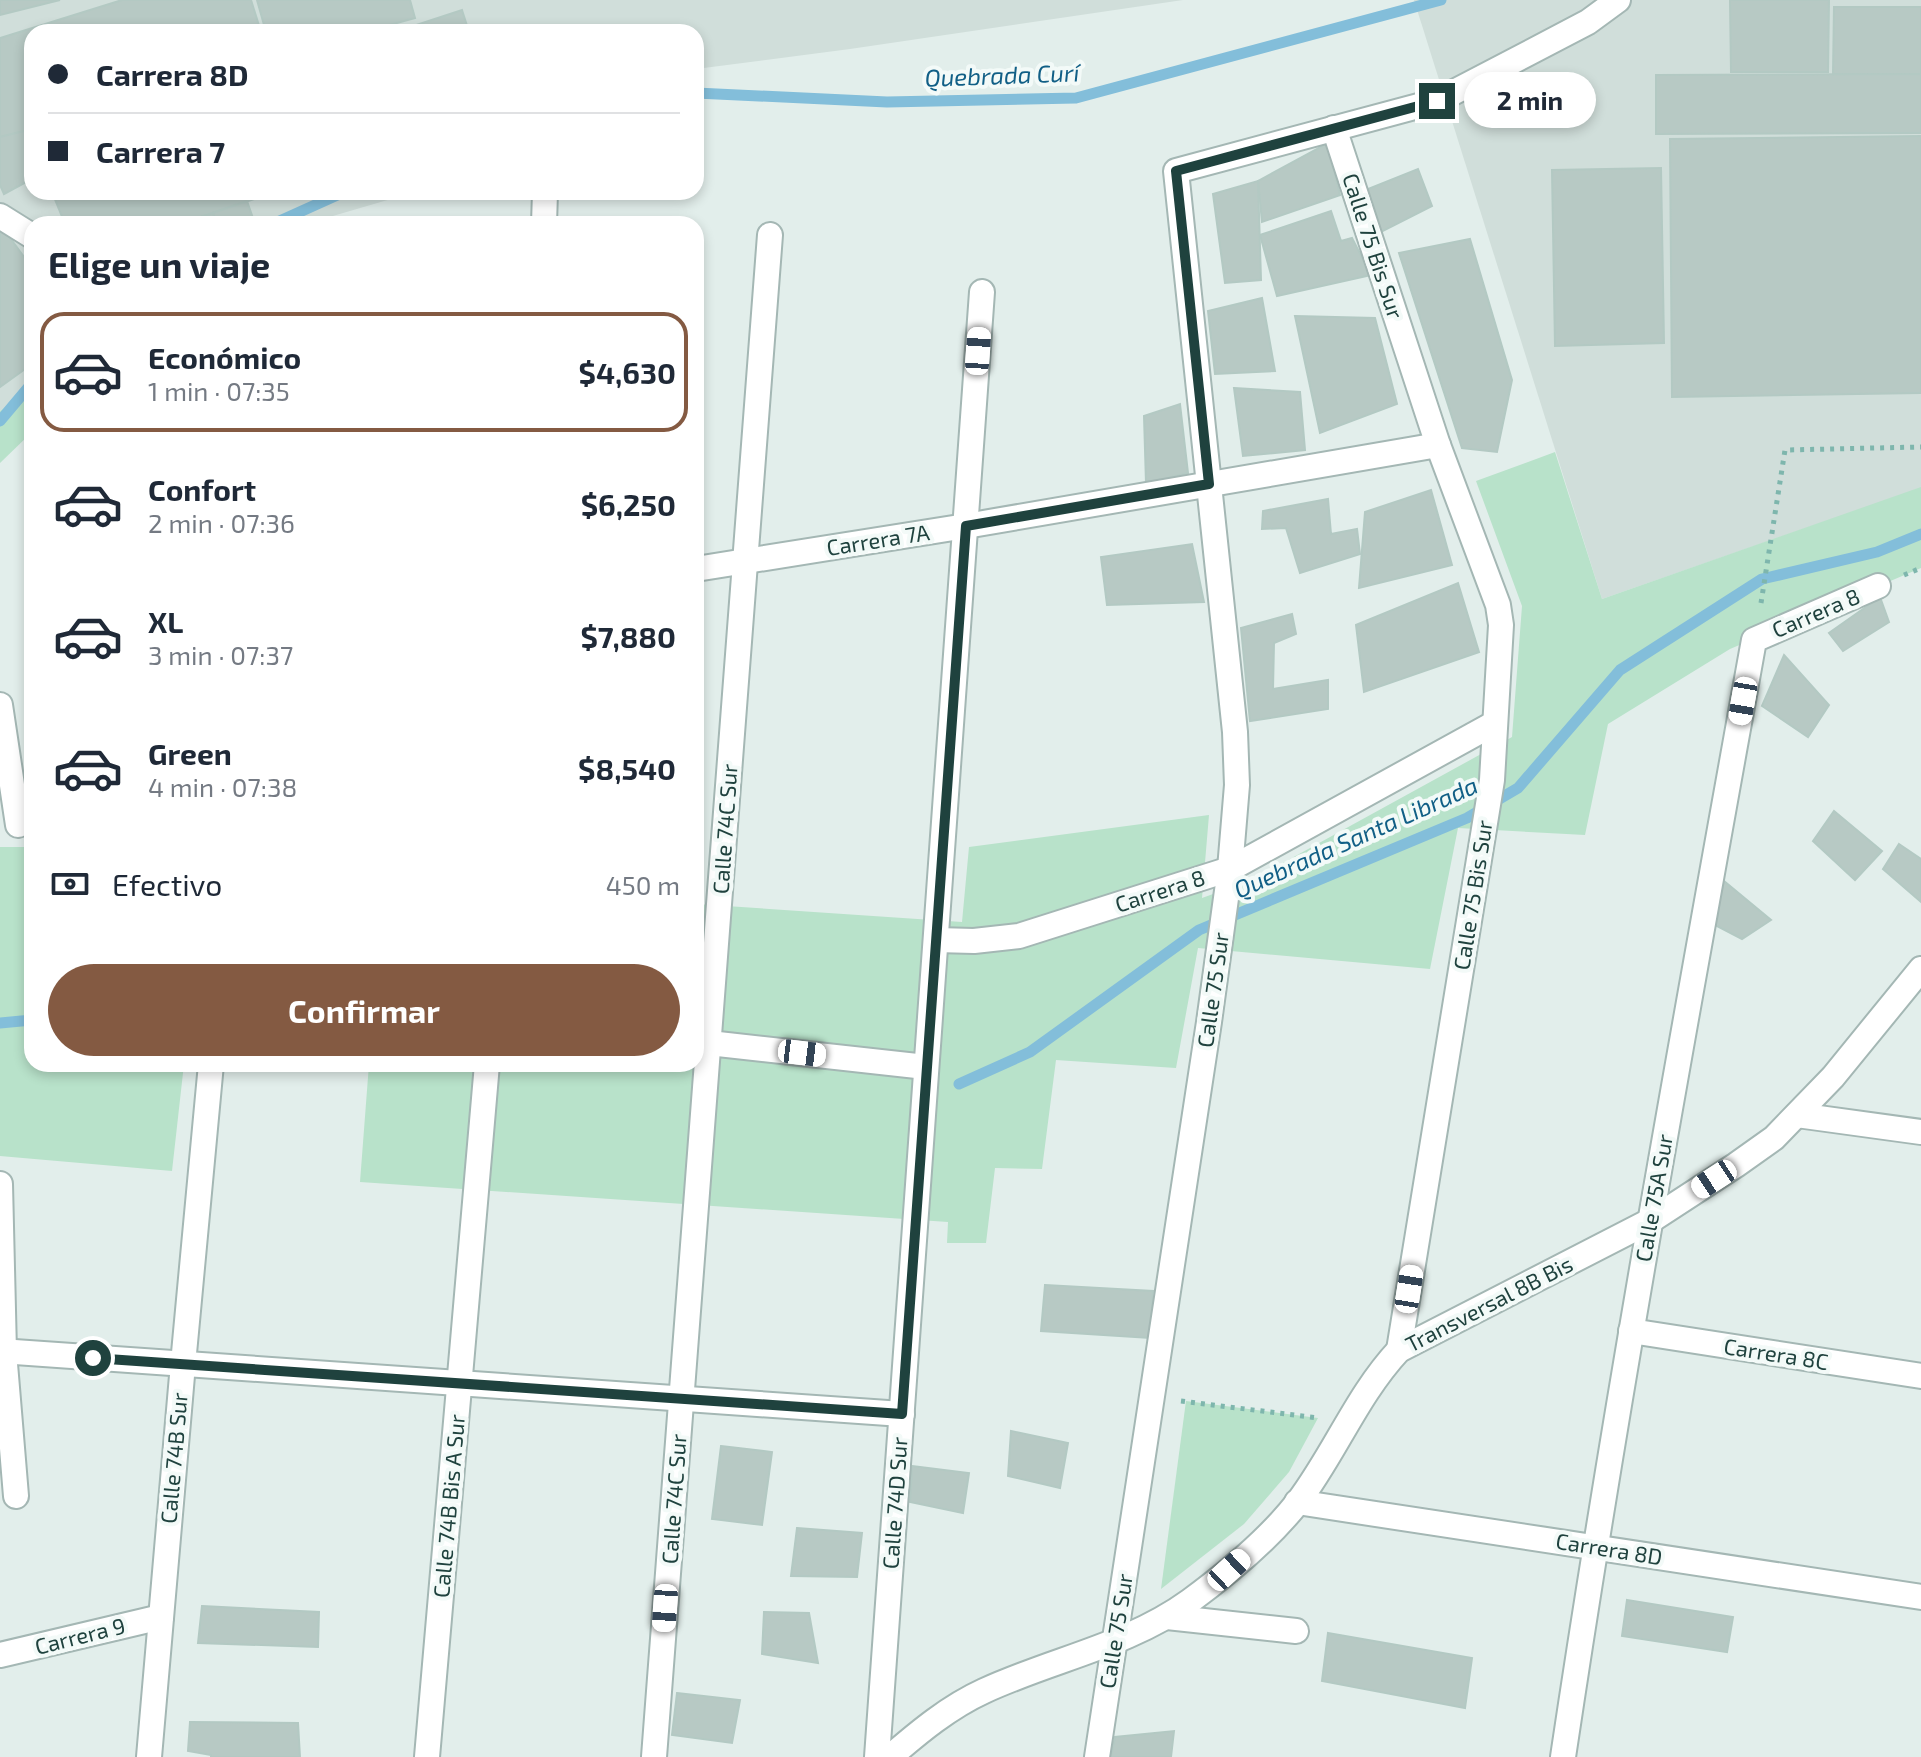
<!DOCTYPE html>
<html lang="es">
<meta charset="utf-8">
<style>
:root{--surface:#fff;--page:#f6f6f7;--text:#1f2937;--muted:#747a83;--line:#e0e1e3;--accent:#845a42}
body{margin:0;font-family:"Exo 2",sans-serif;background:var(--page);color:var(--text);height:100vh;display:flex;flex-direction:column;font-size:30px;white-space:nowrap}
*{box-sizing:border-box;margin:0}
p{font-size:26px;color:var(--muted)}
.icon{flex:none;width:44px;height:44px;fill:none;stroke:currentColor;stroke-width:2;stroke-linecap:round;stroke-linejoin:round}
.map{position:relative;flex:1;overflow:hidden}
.panel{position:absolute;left:24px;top:216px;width:680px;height:856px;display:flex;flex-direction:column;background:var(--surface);border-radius:24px;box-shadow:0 4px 12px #0003}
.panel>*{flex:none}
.banner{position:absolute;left:24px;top:24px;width:680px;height:176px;border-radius:24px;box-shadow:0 4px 12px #0003;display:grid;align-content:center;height:176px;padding:0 24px;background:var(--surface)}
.end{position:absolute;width:36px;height:36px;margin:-18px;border:10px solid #1f423e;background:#fff;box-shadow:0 0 0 4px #fff}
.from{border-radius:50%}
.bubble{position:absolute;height:56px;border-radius:28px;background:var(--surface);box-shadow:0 4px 12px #0003;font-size:26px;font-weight:700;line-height:56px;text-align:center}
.car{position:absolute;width:24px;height:48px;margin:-24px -12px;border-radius:10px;box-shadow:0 0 6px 2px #0007;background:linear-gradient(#fff 24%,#345 0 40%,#fff 0 76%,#345 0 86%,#fff 0)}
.banner b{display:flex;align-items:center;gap:28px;height:76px;font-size:30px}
.banner b+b{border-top:2px solid var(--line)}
.banner i{width:20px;height:20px;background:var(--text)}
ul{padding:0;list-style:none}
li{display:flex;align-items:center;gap:24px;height:120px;margin:0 16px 12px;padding:0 8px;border:4px solid transparent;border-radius:24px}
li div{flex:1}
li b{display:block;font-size:30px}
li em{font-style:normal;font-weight:700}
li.current{border-color:var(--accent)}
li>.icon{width:72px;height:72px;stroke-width:1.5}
h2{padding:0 24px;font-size:36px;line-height:96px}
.pay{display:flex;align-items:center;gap:20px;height:88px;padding:0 24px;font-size:30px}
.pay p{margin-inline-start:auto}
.button{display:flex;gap:16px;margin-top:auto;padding:16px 24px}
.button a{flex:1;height:92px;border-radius:48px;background:var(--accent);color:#fff;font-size:32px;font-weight:700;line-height:92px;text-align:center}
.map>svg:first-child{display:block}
.built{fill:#d0deda}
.green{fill:#b8e2ca}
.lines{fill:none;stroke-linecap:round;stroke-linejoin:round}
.stream{stroke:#83beda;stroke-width:11}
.building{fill:#b7c9c4;stroke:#b3c9c3;stroke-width:2}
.minor-casing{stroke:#a4b7b4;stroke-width:28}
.path{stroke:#7eb6ad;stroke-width:5;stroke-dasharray:4 6;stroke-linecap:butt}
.minor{stroke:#fff;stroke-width:24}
.route{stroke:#1f423e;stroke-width:10}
.labels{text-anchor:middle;stroke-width:8;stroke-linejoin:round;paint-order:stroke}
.street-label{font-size:22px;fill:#1f423e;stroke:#f3faf8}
.water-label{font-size:24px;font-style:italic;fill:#115f86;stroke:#f3faf8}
</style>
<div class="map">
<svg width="1921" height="1757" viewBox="0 0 1921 1757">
<rect width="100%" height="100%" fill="#e2eeeb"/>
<!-- built -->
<g class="built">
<path d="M0,0H1183L850,49L696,69V32H32V192H415L326,218L316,224H32V388L0,411Z"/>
<path d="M1414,0H1921V488L1602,599Z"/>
</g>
<!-- green -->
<g class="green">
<path d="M32,388V432L0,463V411Z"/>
<path d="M1555,452L1602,599L1921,487V568L1730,649L1608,724L1585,835L1458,828L1430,969L1198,948L1176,1068L1056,1060L1042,1169L995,1168L986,1243H947L948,1222L360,1182L369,1064H696V904L962,922L969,847L1209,815L1202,898L1252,880L1512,737L1522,606L1476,481Z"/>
<path d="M0,847H32V1064H184L172,1171L0,1156Z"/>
<path d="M1186,1401L1318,1418L1289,1472L1244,1524L1161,1589Z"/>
</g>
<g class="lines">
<!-- stream -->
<g class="stream">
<path d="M696,93L887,102L1076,98L1441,0"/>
<path d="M273,224L344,192"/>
<path d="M0,421L32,383"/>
<path d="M0,1023L32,1020"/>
<path d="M681,1064L687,1065"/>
<path d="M959,1084L1030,1052L1199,930L1467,818L1518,788L1620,670L1762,579L1877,552L1921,534"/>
</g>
</g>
<!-- building -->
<g class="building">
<path d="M0,0H60L0,15Z"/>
<path d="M122,0H251L261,32H32V129L0,137V38Z"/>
<path d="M257,0H410L415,18L364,32H266Z"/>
<path d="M1730,0H1829L1828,72H1731Z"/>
<path d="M1834,7H1921V74H1833Z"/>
<path d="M462,10L469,32H395Z"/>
<path d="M1921,74V133L1656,134V75Z"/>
<path d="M32,129V179L4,194L0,185V137Z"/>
<path d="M1921,136V393L1672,397L1670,139Z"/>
<path d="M1328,143L1340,195L1262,222L1258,181Z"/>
<path d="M1661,168L1664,343L1555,346L1552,170Z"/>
<path d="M1418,169L1432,206L1381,232L1363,191Z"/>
<path d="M1258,181L1261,280L1225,283L1213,194Z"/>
<path d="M52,192H275L180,224H65Z"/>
<path d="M247,201L255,224H216L213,213Z"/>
<path d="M1331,211L1341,241L1352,238L1371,275L1277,296L1260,235Z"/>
<path d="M213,213L216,224H194L192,220Z"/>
<path d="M0,224L32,268V364L0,387Z"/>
<path d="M1470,239L1512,380L1497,452L1462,448L1399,253Z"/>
<path d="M1262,298L1275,371L1215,374L1208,311Z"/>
<path d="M1295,316L1375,318L1397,404L1320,433Z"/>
<path d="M1234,388L1300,392L1305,450L1243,456Z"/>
<path d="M1180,404L1188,473L1146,483L1144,416Z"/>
<path d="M1431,490L1452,565L1359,588L1365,512Z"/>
<path d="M1328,499L1331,534L1357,529L1360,554L1300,573L1286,528L1262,529L1263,511Z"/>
<path d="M1192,544L1204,602L1107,605L1101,557Z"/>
<path d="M1458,583L1479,652L1364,692L1356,625Z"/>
<path d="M1880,597L1889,622L1843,651L1829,633Z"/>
<path d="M1292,614L1296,634L1274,643L1273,689L1328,680V709L1250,721L1241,628Z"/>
<path d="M1784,655L1829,705L1808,737L1762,706Z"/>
<path d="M1834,811L1882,851L1855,880L1813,841Z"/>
<path d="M1899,844L1921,859V902L1883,869Z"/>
<path d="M1724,881L1771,920L1742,939L1713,924Z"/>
<path d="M1045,1285L1153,1291L1150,1338L1041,1331Z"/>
<path d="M1011,1431L1068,1443L1060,1488L1008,1476Z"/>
<path d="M721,1446L772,1452L762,1525L712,1519Z"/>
<path d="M912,1466L969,1473L963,1513L910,1502Z"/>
<path d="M797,1528L862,1533L857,1577L791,1576Z"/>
<path d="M1627,1600L1733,1617L1727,1652L1622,1636Z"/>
<path d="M202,1606L319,1612L318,1647L198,1643Z"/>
<path d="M764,1612L809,1613L818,1663L762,1654Z"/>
<path d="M1328,1633L1472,1658L1465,1708L1322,1681Z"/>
<path d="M677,1693L740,1700L732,1743L672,1735Z"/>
<path d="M190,1722L298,1723L300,1757H211V1755L188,1751Z"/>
<path d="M1174,1731L1171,1757H1111L1115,1737Z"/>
</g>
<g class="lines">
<defs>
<g id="minor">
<path d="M1334,128L1438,445L1498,605L1501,625L1492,780L1399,1350"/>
<path d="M0,216L32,236"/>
<path d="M544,224L545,192"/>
<path d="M696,569L966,526L1438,445"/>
<path d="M0,705L18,825"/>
<path d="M936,940L974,941L1019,936L1230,869L1495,723"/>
<path d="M709,1043L926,1067"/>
<path d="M1797,1115L1921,1132"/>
<path d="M0,1184L4,1352L16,1496"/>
<path d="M1631,1331L1921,1376"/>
<path d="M0,1351L902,1414"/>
<path d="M1297,1502L1921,1597"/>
<path d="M1167,1617L1296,1631"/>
<path d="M0,1655L161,1617"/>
<path d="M149,1757L183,1364L211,1064"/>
<path d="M427,1757L487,1064"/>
<path d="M654,1757L770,235"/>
<path d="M877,1757L982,292"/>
<path d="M890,1757C919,1732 949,1707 984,1691C1053,1659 1128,1646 1190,1601C1228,1573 1269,1539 1298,1502C1335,1453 1357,1395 1399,1350L1650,1221L1736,1165L1774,1138L1833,1077L1921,969"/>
<path d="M1097,1757L1209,1022L1230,869L1237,785L1235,732L1176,171L1437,101L1588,22L1618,0"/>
<path d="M1563,1757C1619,1383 1687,1012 1754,640L1878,586"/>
</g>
</defs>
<!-- minor casing -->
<use href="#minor" class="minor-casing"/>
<!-- path -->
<g class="path">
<path d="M1904,575L1921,568"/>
<path d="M1761,603L1785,450L1921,447"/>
<path d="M1181,1401L1318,1418"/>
</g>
<!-- minor -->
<use href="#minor" class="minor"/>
</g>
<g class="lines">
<!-- route -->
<path class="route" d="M93,1358L902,1414L966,526L1209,484L1176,171L1437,101"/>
</g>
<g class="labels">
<!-- street labels -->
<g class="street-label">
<text transform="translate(1373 246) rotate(72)" y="8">Calle 75 Bis Sur</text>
<text transform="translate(878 540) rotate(-9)" y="8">Carrera 7A</text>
<text transform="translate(1816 613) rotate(-23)" y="8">Carrera 8</text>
<text transform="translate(725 829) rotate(-86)" y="8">Calle 74C Sur</text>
<text transform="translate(1160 891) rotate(-18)" y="8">Carrera 8</text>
<text transform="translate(1473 895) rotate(-81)" y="8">Calle 75 Bis Sur</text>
<text transform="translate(1213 990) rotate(-82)" y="8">Calle 75 Sur</text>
<text transform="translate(1654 1198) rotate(-80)" y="8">Calle 75A Sur</text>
<text transform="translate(1489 1304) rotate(-27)" y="8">Transversal 8B Bis</text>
<text transform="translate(1776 1354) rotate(9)" y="8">Carrera 8C</text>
<text transform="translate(174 1458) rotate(-85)" y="8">Calle 74B Sur</text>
<text transform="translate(674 1499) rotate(-86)" y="8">Calle 74C Sur</text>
<text transform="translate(895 1503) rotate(-86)" y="8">Calle 74D Sur</text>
<text transform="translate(449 1506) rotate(-85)" y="8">Calle 74B Bis A Sur</text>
<text transform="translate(1609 1549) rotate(9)" y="8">Carrera 8D</text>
<text transform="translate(1116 1631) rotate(-81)" y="8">Calle 75 Sur</text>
<text transform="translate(80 1636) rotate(-14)" y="8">Carrera 9</text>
</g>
<!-- water labels -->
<g class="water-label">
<text transform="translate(1002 76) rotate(-2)" y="8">Quebrada Curí</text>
<text transform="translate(1356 838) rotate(-24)" y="8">Quebrada Santa Librada</text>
</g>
</g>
</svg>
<i class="end from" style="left:93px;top:1358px"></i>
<i class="end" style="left:1437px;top:101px"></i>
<div class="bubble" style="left:1464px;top:72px;width:132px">2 min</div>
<i class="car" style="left:978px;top:351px;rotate:4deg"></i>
<i class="car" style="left:1743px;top:701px;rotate:190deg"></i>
<i class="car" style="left:802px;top:1053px;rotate:97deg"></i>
<i class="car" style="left:1714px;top:1179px;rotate:237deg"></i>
<i class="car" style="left:1409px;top:1289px;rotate:9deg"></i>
<i class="car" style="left:1229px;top:1570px;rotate:47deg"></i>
<i class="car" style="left:665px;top:1608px;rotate:184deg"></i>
<div class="banner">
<b><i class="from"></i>Carrera 8D</b>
<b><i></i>Carrera 7</b>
</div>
<section class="panel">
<h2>Elige un viaje</h2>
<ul>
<li class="current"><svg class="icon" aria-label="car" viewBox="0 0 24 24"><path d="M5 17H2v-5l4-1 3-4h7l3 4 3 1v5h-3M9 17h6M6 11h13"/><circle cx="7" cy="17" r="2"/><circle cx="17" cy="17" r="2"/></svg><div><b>Económico</b><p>1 min · 07:35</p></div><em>$4,630</em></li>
<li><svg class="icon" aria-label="car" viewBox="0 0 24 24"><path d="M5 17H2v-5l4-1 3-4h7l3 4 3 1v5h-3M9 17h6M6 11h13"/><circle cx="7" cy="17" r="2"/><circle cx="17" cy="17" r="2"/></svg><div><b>Confort</b><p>2 min · 07:36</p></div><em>$6,250</em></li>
<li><svg class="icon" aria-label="car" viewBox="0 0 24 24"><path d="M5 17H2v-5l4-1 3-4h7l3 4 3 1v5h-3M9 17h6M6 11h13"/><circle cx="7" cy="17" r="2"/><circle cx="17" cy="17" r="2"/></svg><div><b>XL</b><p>3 min · 07:37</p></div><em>$7,880</em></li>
<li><svg class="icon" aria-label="car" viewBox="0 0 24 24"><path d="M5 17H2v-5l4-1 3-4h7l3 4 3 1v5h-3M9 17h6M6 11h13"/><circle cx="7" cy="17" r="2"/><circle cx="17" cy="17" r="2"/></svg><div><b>Green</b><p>4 min · 07:38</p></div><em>$8,540</em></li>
</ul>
<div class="pay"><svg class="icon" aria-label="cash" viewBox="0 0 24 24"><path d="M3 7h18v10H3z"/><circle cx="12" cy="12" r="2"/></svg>Efectivo<p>450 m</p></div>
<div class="button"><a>Confirmar</a></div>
</section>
</div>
